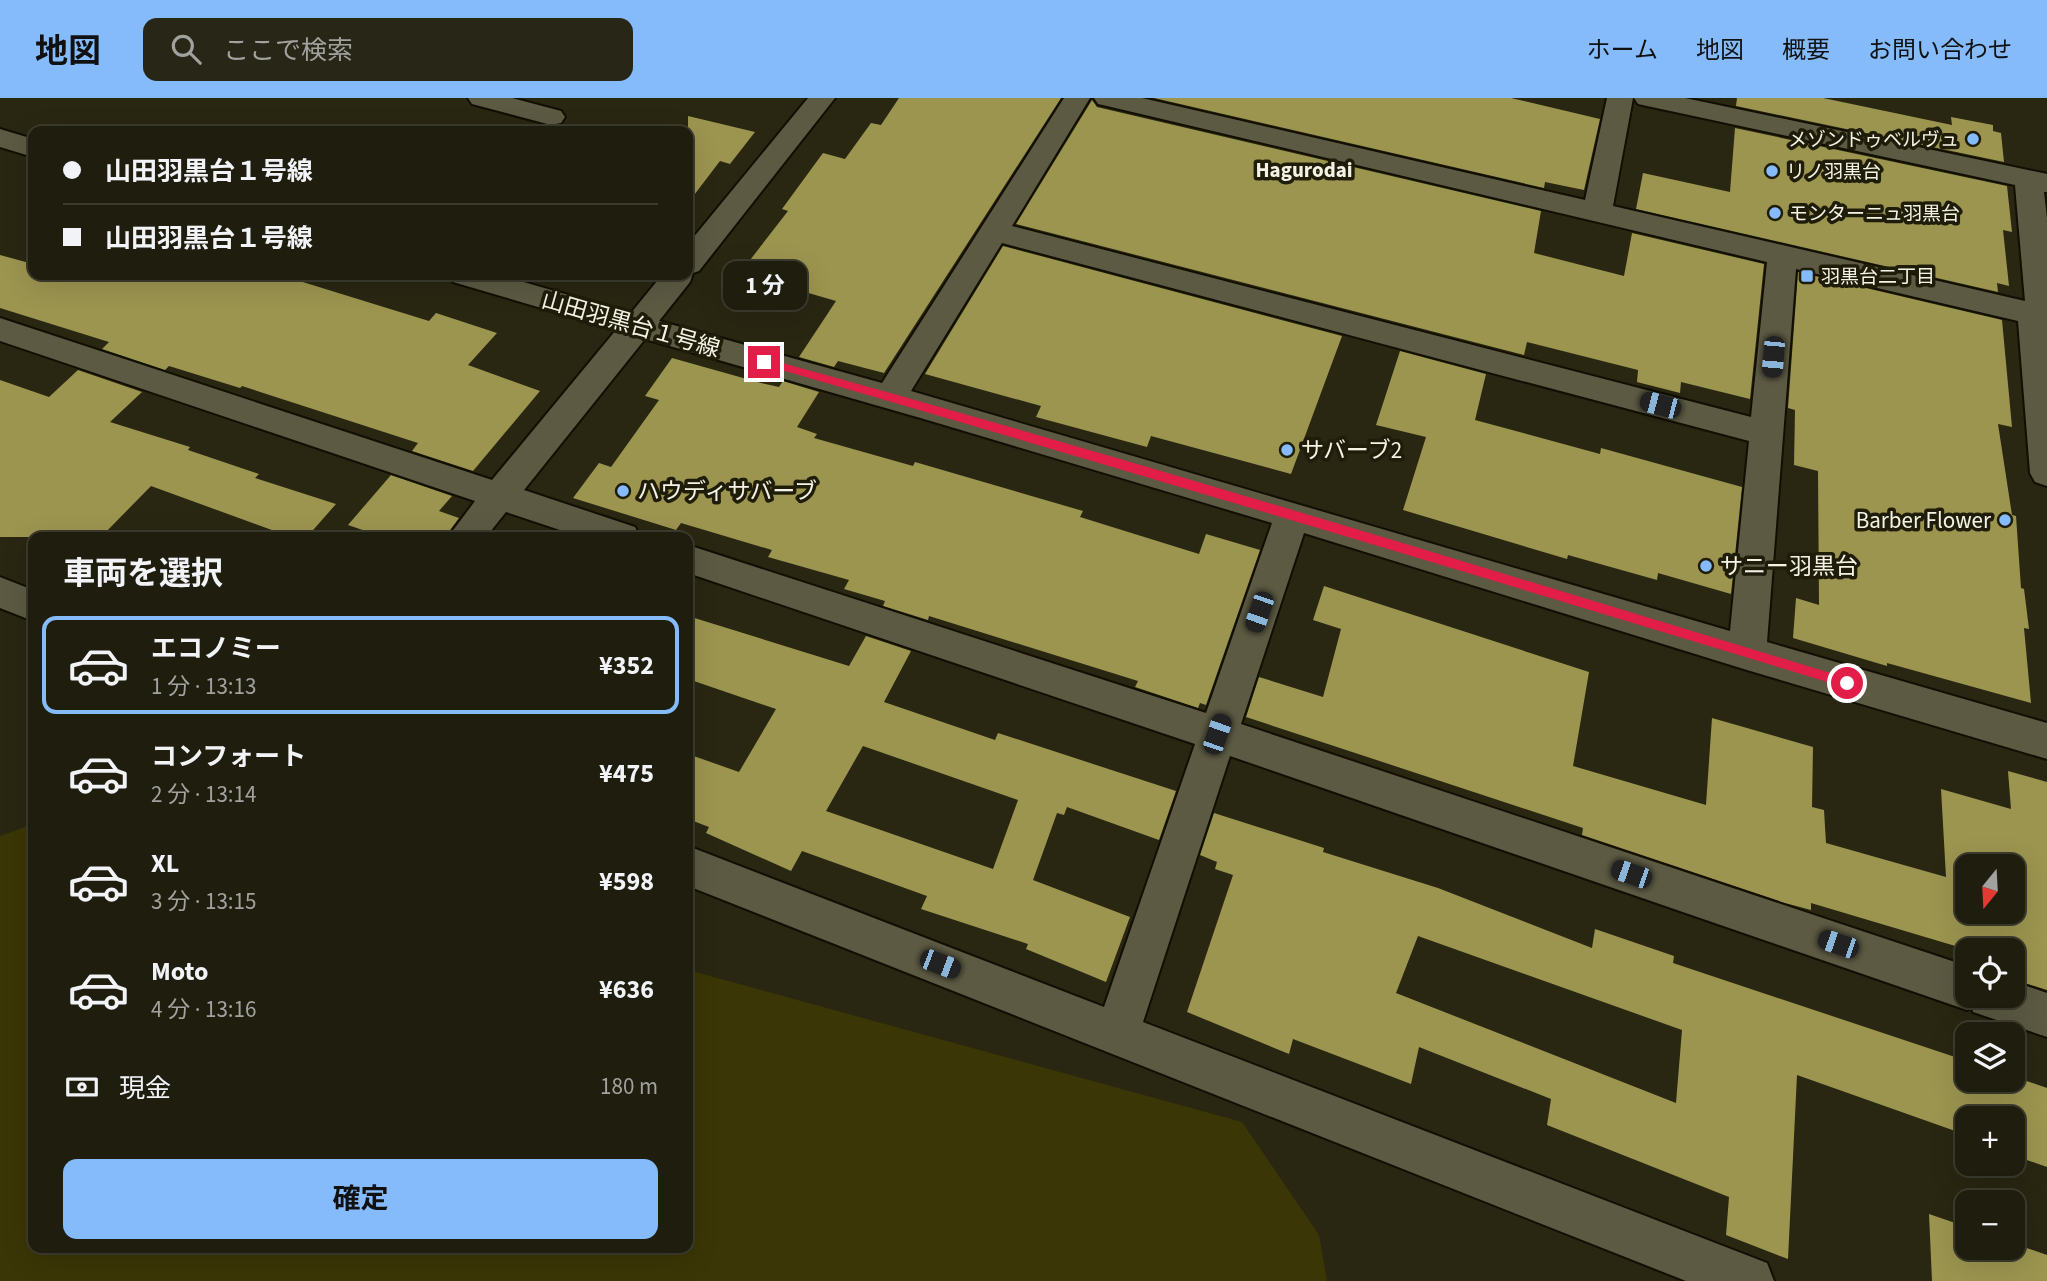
<!DOCTYPE html>
<html lang="ja">
<meta charset="utf-8">
<style>
:root{--surface:#1f1d0e;--page:#272617;--text:#f1f3f6;--muted:#a1a29e;--line:#3c3b2e;--accent:#85bbfb}
body{margin:0;font-family:"Source Sans 3","Noto Sans JP",sans-serif;background:var(--page);color:var(--text);height:100vh;display:flex;flex-direction:column;font-size:26px;white-space:nowrap}
*{box-sizing:border-box;margin:0}
p{font-size:23px;color:var(--muted)}
.icon{flex:none;width:38px;height:38px;fill:none;stroke:currentColor;stroke-width:2;stroke-linecap:round;stroke-linejoin:round}
.map{position:relative;flex:1;overflow:hidden}
.side{position:absolute;left:28px;top:434px;width:665px;height:721px;display:flex;flex-direction:column;background:var(--surface);border-radius:14px;box-shadow:0 7px 28px #0002,0 0 0 2px var(--line)}
.side>*{flex:none}
.guide{position:absolute;left:28px;top:28px;width:665px;height:154px;border-radius:14px;box-shadow:0 7px 28px #0002,0 0 0 2px var(--line);display:grid;align-content:center;height:154px;padding:0 35px;background:var(--surface)}
.needle{width:46px;rotate:198deg}
.tools{position:absolute;left:1955px;top:756px;display:grid;gap:14px}
.tools a{display:grid;place-items:center;width:70px;height:70px;border-radius:14px;background:var(--surface);box-shadow:0 7px 28px #0002,0 0 0 2px var(--line);font-size:35px}
.end{position:absolute;width:32px;height:32px;margin:-16px;border:9px solid #e11d48;background:#fff;box-shadow:0 0 0 4px #fff}
.from{border-radius:50%}
.bubble{position:absolute;height:49px;border-radius:14px;background:var(--surface);box-shadow:0 7px 28px #0002,0 0 0 2px var(--line);font-size:23px;font-weight:700;line-height:49px;text-align:center}
.car{position:absolute;width:21px;height:42px;margin:-21px -10px;border-radius:9px;box-shadow:0 0 5px 2px #0007;background:linear-gradient(#222 24%,#8ab4d8 0 40%,#222 0 76%,#8ab4d8 0 86%,#222 0)}
.guide b{display:flex;align-items:center;gap:24px;height:66px;font-size:26px}
.guide b+b{border-top:2px solid var(--line)}
.guide i{width:18px;height:18px;background:var(--text)}
ul{padding:0;list-style:none}
li{display:flex;align-items:center;gap:21px;height:98px;margin:0 14px 10px;padding:0 21px;border:4px solid transparent;border-radius:14px}
li div{flex:1}
li b{display:block;font-size:26px}
li em{font-style:normal;font-weight:700}
li.active{border-color:var(--accent)}
li>.icon{width:63px;height:63px;stroke-width:1.5}
h2{padding:0 35px;font-size:32px;line-height:84px}
.pay{display:flex;align-items:center;gap:18px;height:77px;padding:0 35px;font-size:26px}
.pay p{margin-inline-start:auto}
.cta{display:flex;gap:14px;margin-top:auto;padding:14px 35px}
.cta a{flex:1;height:80px;border-radius:14px;background:var(--accent);color:#111;font-size:28px;font-weight:700;line-height:80px;text-align:center}
header{display:flex;align-items:center;gap:42px;box-sizing:border-box;height:98px;padding:0 35px;background:var(--accent);color:#111}
header strong{font-size:33px}
nav{display:flex;gap:38px;margin-inline-start:auto;font-size:24px}
.search{width:490px;height:63px;background:var(--page);display:flex;align-items:center;gap:18px;box-sizing:border-box;padding:0 24px;border-radius:14px;color:var(--muted);font-size:26px}
.map>svg:first-child{display:block}
.green{fill:#3b3606}
.building{fill:#9c9550;fill-rule:evenodd}
.lines{fill:none;stroke-linecap:round;stroke-linejoin:round}
.minor-casing{stroke:#120f00;stroke-width:4}
.minor{fill:#5c5a43;fill-rule:evenodd}
.route{fill:#e11d48}
.poi-dot{fill:#85bbfb;stroke:#1f1d09;stroke-width:2.5}
.labels{text-anchor:middle;stroke-width:7;stroke-linejoin:round;paint-order:stroke}
.far-poi-label{font-size:19px;fill:#f3f2e5;stroke:#1f1d09;text-anchor:start}
.far-quarter-label{font-size:21px;font-weight:bold;fill:#f3f2e5;stroke:#1f1d09}
.street-label{font-size:23px;fill:#f3f2e5;stroke:#1f1d09}
.poi-label{font-size:23px;fill:#f3f2e5;stroke:#1f1d09;text-anchor:start}
</style>
<header>
<strong>地図</strong>
<div class="search"><svg class="icon" aria-label="search" viewBox="0 0 24 24"><circle cx="10" cy="10" r="6"/><path d="M15 15l6 6"/></svg>ここで検索</div>
<nav><a>ホーム</a><a>地図</a><a>概要</a><a>お問い合わせ</a></nav>
</header>
<div class="map">
<svg width="2047" height="1183" viewBox="0 0 2047 1183">
<rect width="100%" height="100%" fill="#292712"/>
<!-- green -->
<path class="green" d="M33,726V1150H688V872L1242,1024L1319,1137L1327,1183H0V738Z"/>
<!-- building -->
<g class="building">
<path d="M899,0H1061L884,275L838,263L834,269L799,259L836,203L740,175L788,113L782,111L823,55L845,61L871,25L881,27Z"/>
<path d="M1154,0H1511L1600,21L1584,92L1545,84L1544,90Z"/>
<path d="M1737,0H1823L1952,27L1951,19L1993,27V33L2001,35L2004,64L1736,8Z"/>
<path d="M1092,2L1097,9L1541,113L1534,155L1624,178L1632,135L1764,166L1750,301L1681,284L1680,295L1637,284L1638,272L1527,244L1524,257L1016,126Z"/>
<path d="M688,18L755,34L730,66L720,63L688,105Z"/>
<path d="M1735,30L2007,88L2012,134L2003,132L2009,188L1997,185L1998,194L1636,111L1643,75L1730,94Z"/>
<path d="M1003,148L1342,238L1291,376L1151,338L1147,349L1036,319L1041,308L925,276Z"/>
<path d="M0,157L33,166V177H280L429,223L436,215L497,235L468,267L540,293L473,373L412,353L418,345L242,288L240,290L169,268L165,272L102,251L109,244L0,210Z"/>
<path d="M1798,174L2002,222L2012,329L1998,326L2012,417L2016,418L2021,490L2024,491L2029,531L2024,530L2031,605L1887,565V568L1793,540L1796,500L1819,507L1818,373L1794,367L1795,312L1788,310Z"/>
<path d="M1400,253L1486,276L1475,322L1600,356L1601,350L1742,389L1731,496L1658,475L1657,482L1568,457L1567,461L1403,412L1426,339L1376,327Z"/>
<path d="M672,260L761,285L779,289L783,283L819,294L797,329L817,336L814,340L913,368L915,364L1083,413L1080,419L1199,456L1206,436L1260,452L1206,607L1200,605L1198,610L1135,589L1138,583L929,518L928,522L883,508L885,503L844,491L849,482L768,459L772,452L681,425L676,432L573,400L599,365L611,369L659,302L645,298Z"/>
<path d="M78,272L142,294L110,324L190,349L188,352L259,376L255,380L336,406L307,439H291L151,388L101,439H0V282L49,299Z"/>
<path d="M391,377L452,398L439,413L459,420L445,439H383L348,427Z"/>
<path d="M1324,488L1589,574L1573,668L1706,707L1712,620L1813,649L1812,709L1824,712L1826,745L1946,779L1941,691L2011,711L2008,673L2047,684V892L2012,881V852H1967V865L1962,864V850L1811,805V812L1785,805L1582,737L1583,730L1246,619L1259,579L1323,599L1341,531L1313,522ZM1967,768H2012V814H1967Z"/>
<path d="M688,518L849,568L866,538L911,553L884,604L995,642L998,635L1176,693L1159,742L1067,709L1064,717L1057,715L1033,782L1130,819L1106,884L1026,851L1028,846L921,811L927,798L802,753L791,773L706,735L709,729L688,721V656L739,674L776,611L688,581ZM863,648L1018,702L993,771L826,713Z"/>
<path d="M1214,715L1324,750L1323,754L1438,790L1592,850L1595,831L1674,858L1673,865L1967,963V982H2012V978L2047,990V1069L2012,1057V1020H1967V1041L1959,1038L1958,1034L1797,977L1788,1161L1726,1137L1729,1099L1547,1027L1551,1001L1419,949L1411,986L1293,941L1289,956L1187,914L1233,777L1215,771L1217,764L1200,757ZM1418,838L1682,932L1676,1005L1396,895Z"/>
<path d="M1929,1116L1967,1129V1150H2012V1145L2047,1157V1183H1932Z"/>
</g>
<g class="lines">
<defs>
<g id="minor">
<path d="M468,0H512L561,13L565,19L561,25L551,27L472,6Z"/>
<path d="M808,0H835L699,173L693,175L690,184L659,223L882,285L1064,0H1090L1012,128L1751,319L1767,164L1107,8L1098,6L1094,0H1142L1585,102L1607,0H1633L1613,108L2025,203L2015,87L1647,8L1638,6L1634,0H1685L2047,76V94H2044L2047,120V388L2035,384L2030,375L2018,223L1796,171L1767,544L2047,625V661L1747,572L1304,435L1241,626L1967,868V898H2012V883L2047,895V939L1973,914L1972,910L1967,912L1230,658L1143,924L1749,1158L1767,1165L1774,1183H1686L688,788V748L1104,909L1195,646L688,475V447L1206,615L1272,425L924,321L645,241L524,392L635,429L640,439H581L506,414L486,439H448L475,403L0,243V220L492,382L616,232L453,184L449,177H499L631,215L662,177H688V146ZM1002,145L1749,343L1730,533L911,293Z"/>
<path d="M0,31L33,41V59L0,49Z"/>
<path d="M0,479L33,492V523L0,510Z"/>
</g>
</defs>
<!-- minor casing -->
<use href="#minor" class="minor-casing"/>
<!-- minor -->
<use href="#minor" class="minor"/>
</g>
<!-- route -->
<path class="route" d="M764,260C1127,359 1487,471 1847,580L1853,585L1847,590C1486,480 1124,371 761,266L759,264Z"/>
<!-- markers -->
<g class="poi-dot">
<circle cx="1973" cy="41" r="7"/>
<circle cx="1772" cy="73" r="7"/>
<circle cx="1775" cy="115" r="7"/>
<rect x="1800" y="171" width="14" height="14" rx="3.5"/>
<circle cx="1287" cy="352" r="7"/>
<circle cx="623" cy="393" r="7"/>
<circle cx="2005" cy="422" r="7"/>
<circle cx="1706" cy="468" r="7"/>
</g>
<g class="labels">
<!-- far-poi labels -->
<g class="far-poi-label">
<text x="1959" y="48" text-anchor="end">メゾンドゥベルヴュ</text>
<text x="1786" y="80">リノ羽黒台</text>
<text x="1789" y="122">モンターニュ羽黒台</text>
<text x="1821" y="185">羽黒台二丁目</text>
</g>
<!-- far-quarter labels -->
<g class="far-quarter-label">
<text x="1304" y="79">Hagurodai</text>
</g>
<!-- street labels -->
<g class="street-label">
<text transform="translate(631 226) rotate(16)" y="8">山田羽黒台１号線</text>
</g>
<!-- poi labels -->
<g class="poi-label">
<text x="1301" y="360">サバーブ2</text>
<text x="637" y="401">ハウディサバーブ</text>
<text x="1991" y="430" text-anchor="end">Barber Flower</text>
<text x="1720" y="476">サニー羽黒台</text>
</g>
</g>
</svg>
<div class="tools">
<a><svg class="needle" viewBox="-14 -14 28 28"><path d="M0-13l5 13h-10z" fill="#e53935"/><path d="M0 13l5-13h-10z" fill="#a1a29e"/></svg></a>
<a><svg class="icon" aria-label="locate" viewBox="0 0 24 24"><circle cx="12" cy="12" r="6"/><path d="M12 2v4M12 18v4M2 12h4M18 12h4"/></svg></a>
<a><svg class="icon" aria-label="layers" viewBox="0 0 24 24"><path d="M12 4l9 5-9 5-9-5zM3 14l9 5 9-5"/></svg></a>
<a>+</a>
<a>−</a>
</div>
<i class="end from" style="left:1847px;top:585px"></i>
<i class="end" style="left:764px;top:264px"></i>
<div class="bubble" style="left:723px;top:163px;width:84px">1 分</div>
<i class="car" style="left:1773px;top:259px;rotate:185deg"></i>
<i class="car" style="left:1660px;top:307px;rotate:285deg"></i>
<i class="car" style="left:1259px;top:514px;rotate:199deg"></i>
<i class="car" style="left:1217px;top:636px;rotate:19deg"></i>
<i class="car" style="left:1631px;top:776px;rotate:289deg"></i>
<i class="car" style="left:1838px;top:846px;rotate:289deg"></i>
<i class="car" style="left:940px;top:866px;rotate:111deg"></i>
<div class="guide">
<b><i class="from"></i>山田羽黒台１号線</b>
<b><i></i>山田羽黒台１号線</b>
</div>
<section class="side">
<h2>車両を選択</h2>
<ul>
<li class="active"><svg class="icon" aria-label="car" viewBox="0 0 24 24"><path d="M5 17H2v-5l4-1 3-4h7l3 4 3 1v5h-3M9 17h6M6 11h13"/><circle cx="7" cy="17" r="2"/><circle cx="17" cy="17" r="2"/></svg><div><b>エコノミー</b><p>1 分 · 13:13</p></div><em>¥352</em></li>
<li><svg class="icon" aria-label="car" viewBox="0 0 24 24"><path d="M5 17H2v-5l4-1 3-4h7l3 4 3 1v5h-3M9 17h6M6 11h13"/><circle cx="7" cy="17" r="2"/><circle cx="17" cy="17" r="2"/></svg><div><b>コンフォート</b><p>2 分 · 13:14</p></div><em>¥475</em></li>
<li><svg class="icon" aria-label="car" viewBox="0 0 24 24"><path d="M5 17H2v-5l4-1 3-4h7l3 4 3 1v5h-3M9 17h6M6 11h13"/><circle cx="7" cy="17" r="2"/><circle cx="17" cy="17" r="2"/></svg><div><b>XL</b><p>3 分 · 13:15</p></div><em>¥598</em></li>
<li><svg class="icon" aria-label="car" viewBox="0 0 24 24"><path d="M5 17H2v-5l4-1 3-4h7l3 4 3 1v5h-3M9 17h6M6 11h13"/><circle cx="7" cy="17" r="2"/><circle cx="17" cy="17" r="2"/></svg><div><b>Moto</b><p>4 分 · 13:16</p></div><em>¥636</em></li>
</ul>
<div class="pay"><svg class="icon" aria-label="cash" viewBox="0 0 24 24"><path d="M3 7h18v10H3z"/><circle cx="12" cy="12" r="2"/></svg>現金<p>180 m</p></div>
<div class="cta"><a>確定</a></div>
</section>
</div>
